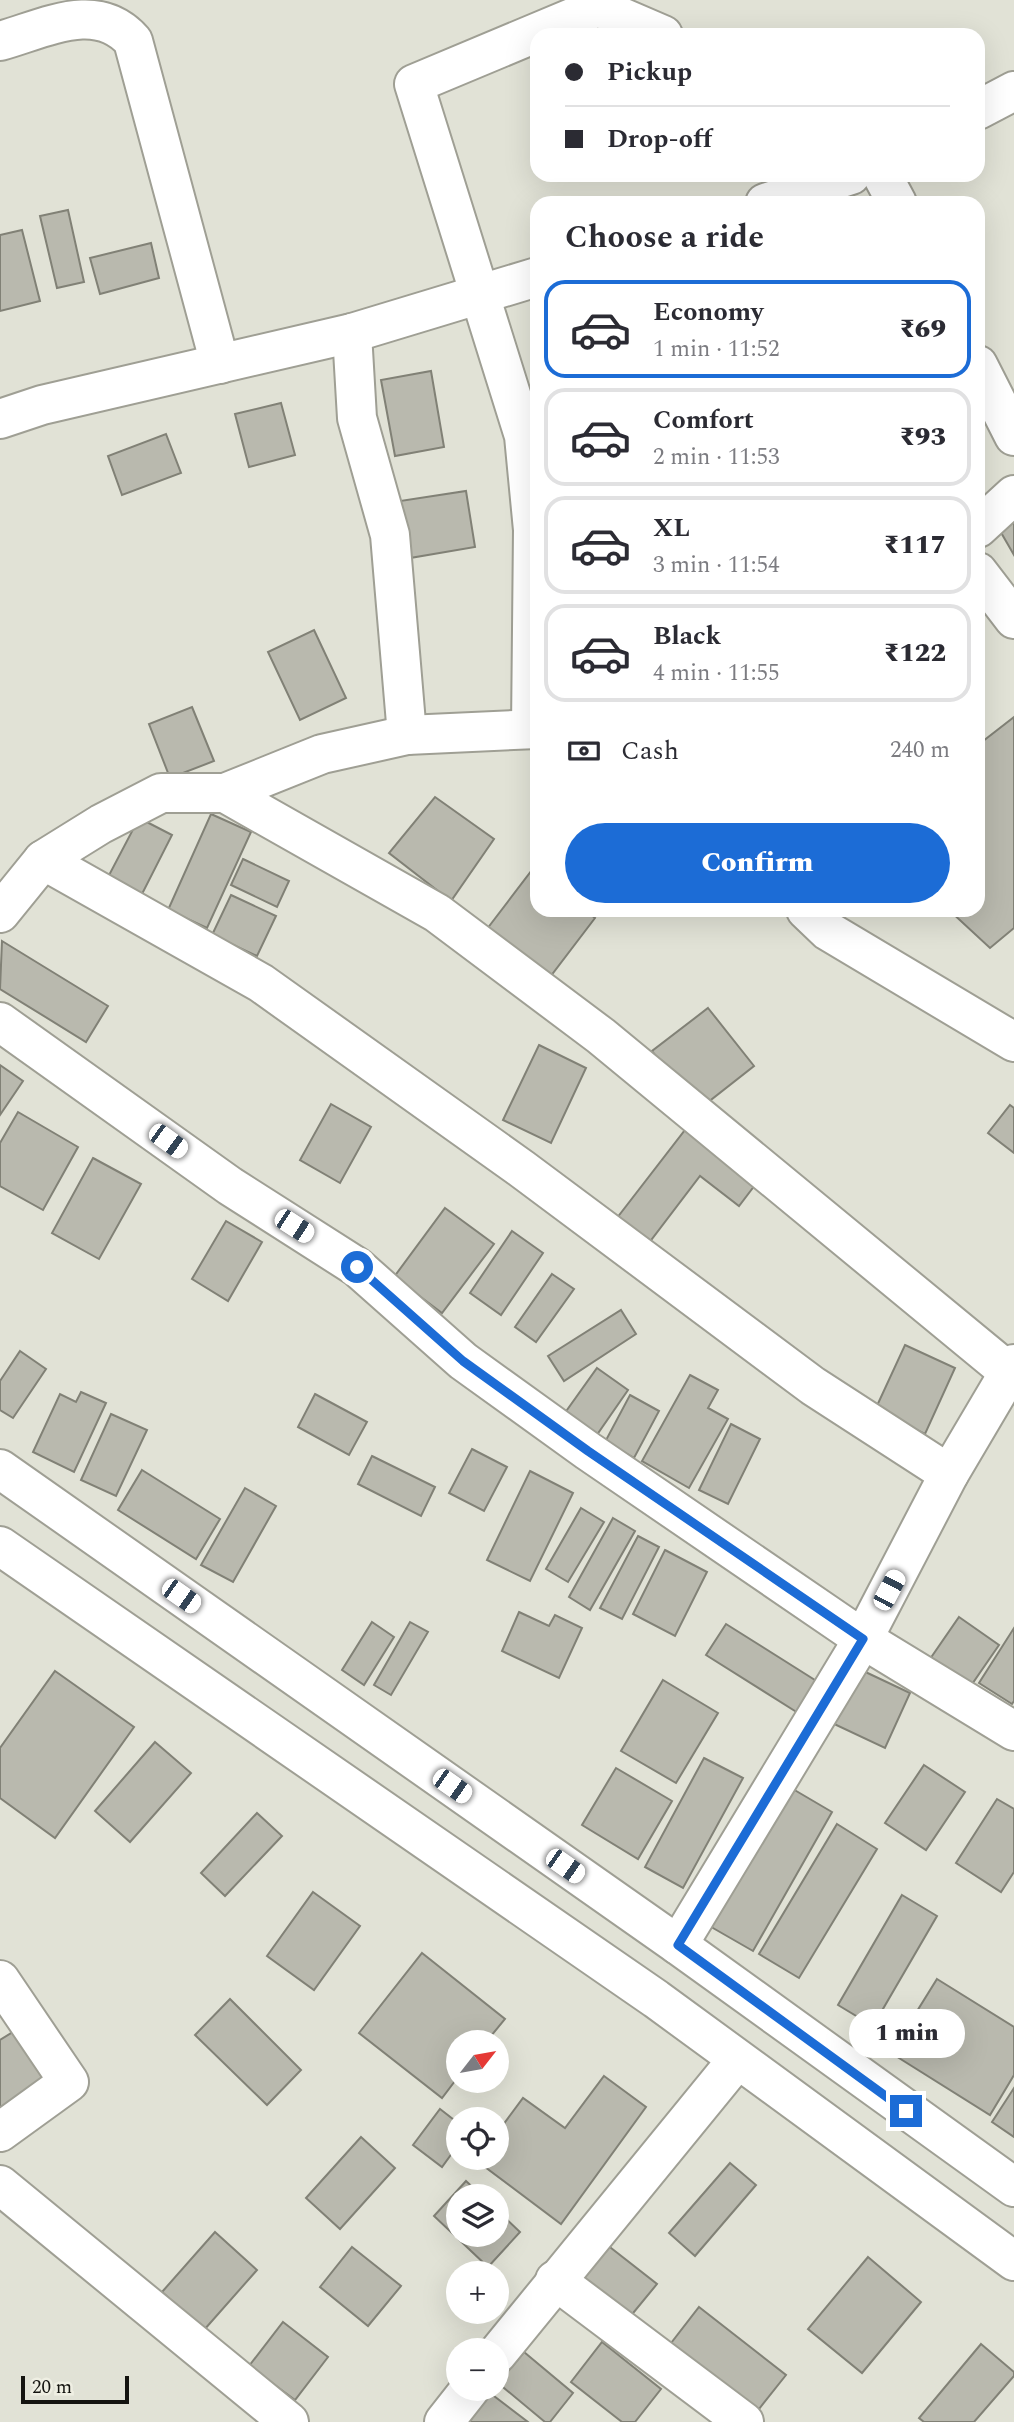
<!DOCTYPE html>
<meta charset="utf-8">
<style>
:root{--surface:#fff;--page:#f2f2f3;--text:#2b2b33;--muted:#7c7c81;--line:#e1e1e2;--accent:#1c6cd6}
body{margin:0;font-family:Spectral,serif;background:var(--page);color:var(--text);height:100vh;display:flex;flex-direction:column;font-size:26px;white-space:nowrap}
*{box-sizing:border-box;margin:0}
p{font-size:23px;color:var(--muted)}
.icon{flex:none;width:38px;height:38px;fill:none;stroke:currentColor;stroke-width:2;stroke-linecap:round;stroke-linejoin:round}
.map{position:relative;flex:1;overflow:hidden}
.drawer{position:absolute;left:530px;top:196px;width:455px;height:721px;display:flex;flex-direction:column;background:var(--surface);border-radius:21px;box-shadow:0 7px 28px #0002}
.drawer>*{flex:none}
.banner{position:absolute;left:530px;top:28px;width:455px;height:154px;border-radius:21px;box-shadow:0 7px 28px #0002;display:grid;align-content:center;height:154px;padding:0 35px;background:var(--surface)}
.needle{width:46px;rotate:59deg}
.tools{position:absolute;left:446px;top:2030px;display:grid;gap:14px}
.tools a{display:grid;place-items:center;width:63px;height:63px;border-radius:50%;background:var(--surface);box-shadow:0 7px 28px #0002;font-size:35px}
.scale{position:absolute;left:21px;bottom:18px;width:108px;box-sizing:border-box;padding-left:7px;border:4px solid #141410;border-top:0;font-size:19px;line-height:24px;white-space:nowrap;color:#141410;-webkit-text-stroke:5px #efefe3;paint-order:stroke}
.end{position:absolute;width:32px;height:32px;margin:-16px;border:9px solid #1c6cd6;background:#fff;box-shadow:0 0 0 4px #fff}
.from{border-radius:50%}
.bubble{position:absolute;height:49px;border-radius:24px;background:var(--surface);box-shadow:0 7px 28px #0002;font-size:23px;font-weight:800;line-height:49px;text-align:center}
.car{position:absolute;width:21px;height:42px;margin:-21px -10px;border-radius:9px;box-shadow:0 0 5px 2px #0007;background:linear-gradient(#fff 24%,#345 0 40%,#fff 0 76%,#345 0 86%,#fff 0)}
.banner b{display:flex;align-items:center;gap:24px;height:66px;font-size:26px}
.banner b+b{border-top:2px solid var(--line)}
.banner i{width:18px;height:18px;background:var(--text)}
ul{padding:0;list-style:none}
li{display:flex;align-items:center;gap:21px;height:98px;margin:0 14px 10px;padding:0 21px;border:4px solid var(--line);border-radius:21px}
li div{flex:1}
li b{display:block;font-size:26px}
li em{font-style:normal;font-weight:800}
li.on{border-color:var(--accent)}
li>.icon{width:63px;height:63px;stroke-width:1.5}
h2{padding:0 35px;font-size:32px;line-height:84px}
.pay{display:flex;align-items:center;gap:18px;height:77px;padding:0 35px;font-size:26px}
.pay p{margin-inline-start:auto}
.action{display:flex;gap:14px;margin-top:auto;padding:14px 35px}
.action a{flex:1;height:80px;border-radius:42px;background:var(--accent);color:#fff;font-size:28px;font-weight:800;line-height:80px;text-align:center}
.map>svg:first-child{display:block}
.building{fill:#b9b9ae;stroke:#818176;stroke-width:2}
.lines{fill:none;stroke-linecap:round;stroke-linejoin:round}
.minor-casing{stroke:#9f9f94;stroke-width:42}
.primary-casing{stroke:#9f9f94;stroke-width:42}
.minor{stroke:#fff;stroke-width:38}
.primary{stroke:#fff;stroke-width:38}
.route{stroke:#1c6cd6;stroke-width:9}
</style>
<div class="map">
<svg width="1014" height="2422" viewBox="0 0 1014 2422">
<rect width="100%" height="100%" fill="#e1e2d6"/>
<!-- building -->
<g class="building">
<path d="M68,210L84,282L57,288L40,216Z"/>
<path d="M22,230L40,301L0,311V235Z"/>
<path d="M151,243L159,278L100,294L90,258Z"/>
<path d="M431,371L444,447L395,456L381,380Z"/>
<path d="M281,403L295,455L249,467L235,414Z"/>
<path d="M166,434L181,473L122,495L108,456Z"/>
<path d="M466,491L475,547L410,558L400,501Z"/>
<path d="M1014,520V555L999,529Z"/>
<path d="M314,630L346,698L300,720L268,652Z"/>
<path d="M192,707L214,761L170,778L149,724Z"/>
<path d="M1014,717V928L990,948L949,910H978V745Z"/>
<path d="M435,797L494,839L451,901L389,853Z"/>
<path d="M211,814L251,832L207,928L168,910Z"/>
<path d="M139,818L172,835L141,896L107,879Z"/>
<path d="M243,859L289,881L277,907L231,885Z"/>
<path d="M532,870L537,874V910H585L595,918L550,977L487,929Z"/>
<path d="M231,895L276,916L257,956L212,935Z"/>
<path d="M2,941L108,1006L86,1042L0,989Z"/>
<path d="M708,1008L754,1066L698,1110L652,1051Z"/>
<path d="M539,1045L586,1068L551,1143L503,1120Z"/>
<path d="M0,1065L23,1081L0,1115Z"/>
<path d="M331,1104L371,1127L340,1183L300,1160Z"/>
<path d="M1010,1105L1014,1108V1153L988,1133Z"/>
<path d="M18,1112L78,1147L43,1210L0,1186V1143Z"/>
<path d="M685,1130L755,1185L739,1206L700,1176L642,1252L610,1227Z"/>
<path d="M93,1158L141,1184L99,1259L52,1233Z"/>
<path d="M445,1208L494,1244L442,1313L394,1277Z"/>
<path d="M226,1221L262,1242L228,1301L192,1279Z"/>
<path d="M512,1231L543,1253L501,1315L470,1293Z"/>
<path d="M552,1274L574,1289L536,1342L515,1327Z"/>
<path d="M621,1310L636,1334L564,1381L548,1356Z"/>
<path d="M905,1345L955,1368L925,1434L875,1410Z"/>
<path d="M20,1351L46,1369L13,1418L0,1410V1381Z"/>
<path d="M597,1368L628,1390L594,1439L562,1417Z"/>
<path d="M690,1375L718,1390L708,1408L728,1419L689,1488L642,1461Z"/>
<path d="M81,1392L106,1403L74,1472L33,1452L60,1394L76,1402Z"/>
<path d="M315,1394L367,1422L349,1455L298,1427Z"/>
<path d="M630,1395L659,1411L634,1458L605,1442Z"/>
<path d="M111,1414L147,1430L116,1496L81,1480Z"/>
<path d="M731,1424L760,1439L728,1504L699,1490Z"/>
<path d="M472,1449L507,1467L484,1511L449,1493Z"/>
<path d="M372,1456L435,1487L421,1516L358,1484Z"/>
<path d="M142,1470L220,1519L196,1559L118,1510Z"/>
<path d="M530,1471L573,1493L530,1581L487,1560Z"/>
<path d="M245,1488L276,1506L233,1582L201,1565Z"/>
<path d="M581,1508L604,1522L568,1582L546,1569Z"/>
<path d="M613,1518L635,1531L590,1610L569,1597Z"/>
<path d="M638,1536L659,1547L622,1619L600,1608Z"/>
<path d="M665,1550L707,1572L675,1636L633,1614Z"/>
<path d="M519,1612L549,1626L555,1615L582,1628L559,1678L502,1651Z"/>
<path d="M959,1617L999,1645L970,1687L930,1659Z"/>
<path d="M372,1622L394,1637L364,1685L342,1670Z"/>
<path d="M410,1622L428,1632L391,1695L374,1685Z"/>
<path d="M726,1624L826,1687L806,1718L706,1655Z"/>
<path d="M1014,1628V1701L1012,1704L979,1683Z"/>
<path d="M857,1668L910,1693L885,1748L832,1723Z"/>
<path d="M55,1671L134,1727L55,1838L0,1798V1748Z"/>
<path d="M663,1680L718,1713L676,1783L621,1751Z"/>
<path d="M155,1742L191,1773L130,1842L95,1811Z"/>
<path d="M704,1758L743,1778L683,1888L645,1867Z"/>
<path d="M924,1765L965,1792L926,1850L885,1823Z"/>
<path d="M616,1768L672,1801L638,1859L582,1825Z"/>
<path d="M786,1785L832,1812L753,1951L706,1924Z"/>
<path d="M997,1799L1014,1809V1872L1001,1892L956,1863Z"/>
<path d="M257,1813L282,1836L225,1896L201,1873Z"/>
<path d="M837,1824L877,1849L799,1978L759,1954Z"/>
<path d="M313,1892L360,1926L314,1990L267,1956Z"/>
<path d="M902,1895L937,1916L873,2026L838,2005Z"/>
<path d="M422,1953L505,2019L486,2042H458V2077L442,2098L359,2033Z"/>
<path d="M937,1979L1014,2027V2075L990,2115L891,2053Z"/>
<path d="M230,1999L301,2070L267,2105L195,2035Z"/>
<path d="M16,2030L49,2089L0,2116V2040Z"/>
<path d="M604,2076L646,2107L561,2224L477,2161L479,2158H497V2133L523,2098L565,2128Z"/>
<path d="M1014,2088V2137L992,2122Z"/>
<path d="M440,2109L458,2123V2145L442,2167L413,2145Z"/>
<path d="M361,2137L395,2168L340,2229L306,2198Z"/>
<path d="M730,2163L756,2185L695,2256L669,2233Z"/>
<path d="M466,2181L482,2196H458V2235H497V2210L520,2232L488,2267L434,2216Z"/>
<path d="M215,2232L257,2270L204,2330L162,2292Z"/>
<path d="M597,2237L657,2284L629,2318L570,2271Z"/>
<path d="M352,2247L401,2286L368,2326L320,2287Z"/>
<path d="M868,2257L921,2302L862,2373L808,2329Z"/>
<path d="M699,2307L786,2375L755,2414L668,2347Z"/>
<path d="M283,2322L328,2357L295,2400L249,2366Z"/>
<path d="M602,2342L661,2389L635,2422H622L571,2382Z"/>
<path d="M981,2344L1014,2372V2376L974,2422H924L919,2418Z"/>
<path d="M524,2352L573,2393L550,2422H545L498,2383Z"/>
<path d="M490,2393L528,2422H469Z"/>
</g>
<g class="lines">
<defs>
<g id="minor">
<path d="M0,41C46,28 97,0 133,41L220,364"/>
<path d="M978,110L1014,91"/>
<path d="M882,175L897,203"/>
<path d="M765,203L851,175"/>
<path d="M352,333L357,418L390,535L407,735"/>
<path d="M978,365L1014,436"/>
<path d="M0,419L42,405L352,333L537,277"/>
<path d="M978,528L1014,495"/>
<path d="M978,572L1014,619"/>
<path d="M531,728L533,530L524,436L414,84L598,7L663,35"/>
<path d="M225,793L437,913L601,1036L1010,1373"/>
<path d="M43,860L261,983L522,1169L813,1386L949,1474"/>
<path d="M806,910L828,931L1014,1042"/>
<path d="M0,913L43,860L101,824L161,793H225L322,754L407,735L537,729"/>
<path d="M0,1022L230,1186L357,1267L463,1361L588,1451L863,1639L1014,1731"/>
<path d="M678,1945L863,1639L949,1474L1014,1364"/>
<path d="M0,1980L69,2082L0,2132"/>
<path d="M0,2185L289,2422"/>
<path d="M555,2280L744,2422"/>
<path d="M497,2354L737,2060"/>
<path d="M444,2422L470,2389"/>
</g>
<g id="primary">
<path d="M0,1469L678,1945L1014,2187"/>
<path d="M0,1546L656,1999L1014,2261"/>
</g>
</defs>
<!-- minor casing -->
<use href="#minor" class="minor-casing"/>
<!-- primary casing -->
<use href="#primary" class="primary-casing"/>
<!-- minor -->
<use href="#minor" class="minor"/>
<!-- primary -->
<use href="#primary" class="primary"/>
</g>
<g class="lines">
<!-- route -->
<path class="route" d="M357,1267L463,1361L588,1451L863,1639L678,1945L906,2111"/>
</g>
</svg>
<div class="tools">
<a><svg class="needle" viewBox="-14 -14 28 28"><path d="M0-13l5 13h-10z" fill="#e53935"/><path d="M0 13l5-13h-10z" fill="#7c7c81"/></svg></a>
<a><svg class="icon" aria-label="locate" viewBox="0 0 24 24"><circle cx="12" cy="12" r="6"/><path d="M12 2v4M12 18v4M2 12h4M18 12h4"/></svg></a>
<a><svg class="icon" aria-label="layers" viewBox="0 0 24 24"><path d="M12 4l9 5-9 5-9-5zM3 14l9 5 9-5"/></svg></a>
<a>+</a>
<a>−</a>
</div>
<div class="scale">20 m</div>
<i class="end from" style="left:357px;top:1267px"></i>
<i class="end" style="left:906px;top:2111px"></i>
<div class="bubble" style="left:849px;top:2009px;width:116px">1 min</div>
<i class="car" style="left:168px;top:1141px;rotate:126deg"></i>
<i class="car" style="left:294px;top:1226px;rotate:123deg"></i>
<i class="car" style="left:889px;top:1590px;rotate:28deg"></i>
<i class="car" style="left:181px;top:1596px;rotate:125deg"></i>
<i class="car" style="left:452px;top:1786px;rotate:125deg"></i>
<i class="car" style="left:565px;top:1866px;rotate:125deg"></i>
<div class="banner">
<b><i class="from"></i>Pickup</b>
<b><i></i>Drop-off</b>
</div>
<section class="drawer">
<h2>Choose a ride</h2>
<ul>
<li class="on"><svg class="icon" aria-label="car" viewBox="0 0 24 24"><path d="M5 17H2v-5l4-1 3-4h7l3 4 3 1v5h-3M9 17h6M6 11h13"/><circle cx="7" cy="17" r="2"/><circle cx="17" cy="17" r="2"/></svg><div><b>Economy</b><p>1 min · 11:52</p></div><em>₹69</em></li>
<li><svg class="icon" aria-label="car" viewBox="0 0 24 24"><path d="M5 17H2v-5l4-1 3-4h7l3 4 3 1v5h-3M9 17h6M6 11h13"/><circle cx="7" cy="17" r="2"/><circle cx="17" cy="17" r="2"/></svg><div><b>Comfort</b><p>2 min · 11:53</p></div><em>₹93</em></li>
<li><svg class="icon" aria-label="car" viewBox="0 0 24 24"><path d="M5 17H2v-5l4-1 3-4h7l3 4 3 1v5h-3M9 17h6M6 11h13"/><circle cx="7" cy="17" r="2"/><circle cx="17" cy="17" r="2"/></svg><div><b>XL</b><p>3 min · 11:54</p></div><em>₹117</em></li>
<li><svg class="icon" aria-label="car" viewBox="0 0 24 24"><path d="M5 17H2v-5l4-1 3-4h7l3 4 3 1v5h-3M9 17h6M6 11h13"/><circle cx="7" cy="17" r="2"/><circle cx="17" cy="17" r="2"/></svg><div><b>Black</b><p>4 min · 11:55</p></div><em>₹122</em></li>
</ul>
<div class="pay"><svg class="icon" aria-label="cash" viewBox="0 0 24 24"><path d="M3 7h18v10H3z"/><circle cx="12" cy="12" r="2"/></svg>Cash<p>240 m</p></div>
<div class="action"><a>Confirm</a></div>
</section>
</div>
